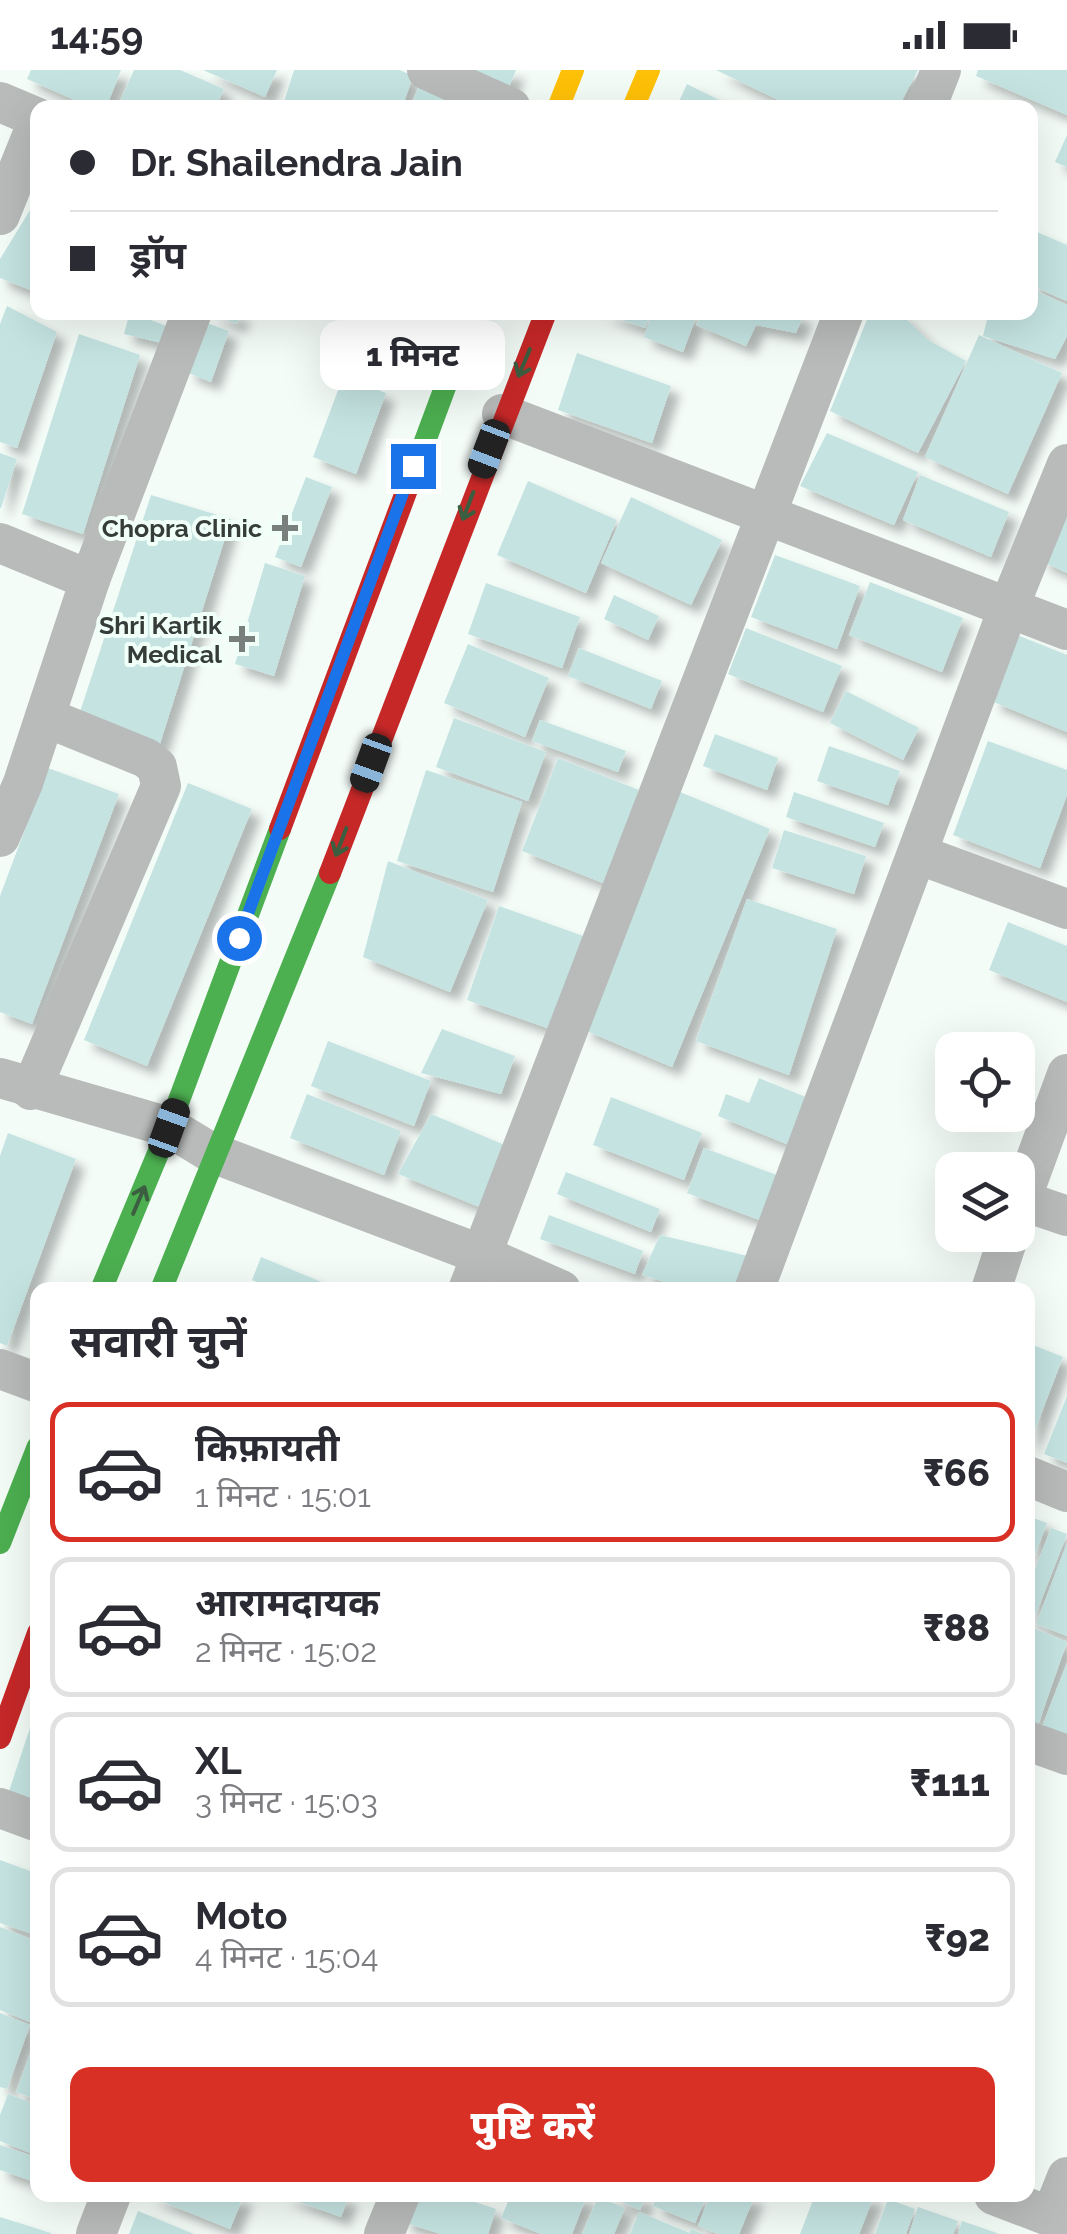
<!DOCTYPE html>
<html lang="hi">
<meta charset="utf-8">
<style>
:root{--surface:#fff;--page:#f7f7f7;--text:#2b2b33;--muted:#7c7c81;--line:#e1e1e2;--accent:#d93025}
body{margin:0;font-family:Raleway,"Noto Sans Devanagari",sans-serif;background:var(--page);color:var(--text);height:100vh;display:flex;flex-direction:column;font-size:38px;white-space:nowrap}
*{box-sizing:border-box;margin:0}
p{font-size:32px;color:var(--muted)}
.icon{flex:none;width:55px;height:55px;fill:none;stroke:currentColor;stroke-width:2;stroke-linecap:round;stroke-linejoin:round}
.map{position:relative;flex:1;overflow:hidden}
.sheet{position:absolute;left:30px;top:1212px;width:1005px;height:920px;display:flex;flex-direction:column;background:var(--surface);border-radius:20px;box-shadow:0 10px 40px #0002}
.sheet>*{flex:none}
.guide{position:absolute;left:30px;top:30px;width:1008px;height:220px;border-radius:20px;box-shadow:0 10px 40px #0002;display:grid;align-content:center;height:220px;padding:0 40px;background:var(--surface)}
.tools{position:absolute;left:935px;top:962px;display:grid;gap:20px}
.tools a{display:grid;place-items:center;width:100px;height:100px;border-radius:20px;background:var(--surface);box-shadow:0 10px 40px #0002;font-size:50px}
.end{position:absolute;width:45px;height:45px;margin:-22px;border:12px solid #1a73e8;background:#fff;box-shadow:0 0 0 5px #fff}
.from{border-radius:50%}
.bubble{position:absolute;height:70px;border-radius:20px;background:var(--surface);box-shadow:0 10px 40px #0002;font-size:32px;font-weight:800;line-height:70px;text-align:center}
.car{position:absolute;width:30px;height:60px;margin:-30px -15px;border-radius:12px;box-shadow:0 0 8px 2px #0007;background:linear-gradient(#222 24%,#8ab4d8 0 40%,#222 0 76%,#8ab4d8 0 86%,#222 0)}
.guide b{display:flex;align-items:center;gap:35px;height:95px;font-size:38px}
.guide b+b{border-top:2px solid var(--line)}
.guide i{width:25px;height:25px;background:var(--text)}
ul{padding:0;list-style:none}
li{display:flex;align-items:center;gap:30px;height:140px;margin:0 20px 15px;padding:0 20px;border:5px solid var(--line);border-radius:20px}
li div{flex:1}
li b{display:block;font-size:38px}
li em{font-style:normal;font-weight:800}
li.current{border-color:var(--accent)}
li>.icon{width:90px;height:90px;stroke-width:1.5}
h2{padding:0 40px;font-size:45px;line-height:120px}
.primary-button{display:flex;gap:20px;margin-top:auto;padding:20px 40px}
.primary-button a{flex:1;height:115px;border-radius:20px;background:var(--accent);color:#fff;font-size:40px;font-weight:800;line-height:115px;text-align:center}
.status{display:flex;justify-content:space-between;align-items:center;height:70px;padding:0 50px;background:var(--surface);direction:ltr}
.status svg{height:28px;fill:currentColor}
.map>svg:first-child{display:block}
.building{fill:#c4e3e1;filter:url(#shadow)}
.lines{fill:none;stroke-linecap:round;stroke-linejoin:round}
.street{stroke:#b8bbb9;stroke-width:40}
.fast{stroke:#4caf50;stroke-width:22}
.slow{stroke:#ffc107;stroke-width:22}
.jam{stroke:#c62828;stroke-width:22}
.oneway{stroke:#3c5e40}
.route{stroke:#1a73e8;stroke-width:12}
.poi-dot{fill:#787f7c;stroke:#f0fff8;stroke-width:4}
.labels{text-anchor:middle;stroke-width:8;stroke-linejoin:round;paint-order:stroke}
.poi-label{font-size:25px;font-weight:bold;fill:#353c39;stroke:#f0fff8;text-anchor:end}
</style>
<div class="status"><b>14:59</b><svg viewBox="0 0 49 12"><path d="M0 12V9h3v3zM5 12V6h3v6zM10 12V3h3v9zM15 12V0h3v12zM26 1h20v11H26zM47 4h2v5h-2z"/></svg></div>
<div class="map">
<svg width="1067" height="2164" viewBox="0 0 1067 2164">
<defs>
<filter id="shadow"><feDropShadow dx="9" dy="9" stdDeviation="5" flood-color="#0004"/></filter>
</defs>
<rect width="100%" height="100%" fill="#f4fcf8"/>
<!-- building -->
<g class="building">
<path d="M31,0H121L106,38H93L27,9Z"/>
<path d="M134,0H180L224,19L216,38H117Z"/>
<path d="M203,0H277L265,27Z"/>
<path d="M294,0H400L413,6L402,38H282Z"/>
<path d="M451,0H516L507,22Z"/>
<path d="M716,0H918L898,38H795Z"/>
<path d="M978,0H1067V45L976,6Z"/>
<path d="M687,14L735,38H676Z"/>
<path d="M418,18L464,37V38H410Z"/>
<path d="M1067,65V97L1055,92Z"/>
<path d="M38,127V223L0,208V189Z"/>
<path d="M1030,159L1067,175V231L1030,215Z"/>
<path d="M1030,218L1067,235V266L1055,289L983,266L989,242H1030Z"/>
<path d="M7,236L57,262L17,378L0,372V254Z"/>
<path d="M130,242L174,259L170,275L124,264Z"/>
<path d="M207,242H241L237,254Z"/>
<path d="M345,242H410L390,295L333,274Z"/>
<path d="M600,242H651L645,258Z"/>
<path d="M652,242H698L683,282L644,267Z"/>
<path d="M705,242H794L803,246L796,263L756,255L746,276L696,255Z"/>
<path d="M870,242H899L928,270L966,291L918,383L830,341Z"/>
<path d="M204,252L229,261L211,312L186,302Z"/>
<path d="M79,264L140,285L83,464L22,444Z"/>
<path d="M979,265L1062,303L1008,424L925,387Z"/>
<path d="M577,283L671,316L652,373L558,340Z"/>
<path d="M343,307L386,323L356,404L313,387Z"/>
<path d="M827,363L918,402L894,455L800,416Z"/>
<path d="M0,383L17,389L1,438H0Z"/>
<path d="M920,405L1009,442L991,487L903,450Z"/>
<path d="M306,407L332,417L301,497L275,487Z"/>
<path d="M528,411L617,450L586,523L497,485Z"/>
<path d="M151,425L231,449L158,680L79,645Z"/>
<path d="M631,427L722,470L691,535L601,493Z"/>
<path d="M1067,427V503L1039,490Z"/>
<path d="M775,485L860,516L837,579L751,547Z"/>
<path d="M265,493L305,506L274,606L235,594Z"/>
<path d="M870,512L963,548L942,602L849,565Z"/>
<path d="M486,513L580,547L562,598L468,564Z"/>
<path d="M614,525L659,546L648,570L604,549Z"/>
<path d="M746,558L842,596L823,642L728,604Z"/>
<path d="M1017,565L1067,585V662L991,631Z"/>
<path d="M468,574L549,608L525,667L444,633Z"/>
<path d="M579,578L662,611L651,639L568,606Z"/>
<path d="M846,621L919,658L903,690L830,653Z"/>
<path d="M454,648L546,682L528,731L436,697Z"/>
<path d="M540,650L626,681L618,702L532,671Z"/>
<path d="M715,664L778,688L767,720L703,696Z"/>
<path d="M988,671L1067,700V725L1040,798L953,765Z"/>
<path d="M829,676L900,701L888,735L817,711Z"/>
<path d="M558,688L639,720L603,813L522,781Z"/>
<path d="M48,698L119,724L32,954L0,942V826Z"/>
<path d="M426,700L522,732L493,822L397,791Z"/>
<path d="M188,713L252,739L147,996L84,970Z"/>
<path d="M680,722L770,759L672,997L582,959Z"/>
<path d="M794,722L884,753L875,777L786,747Z"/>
<path d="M784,760L866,786L854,824L772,798Z"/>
<path d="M388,791L488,830L450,922L363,887Z"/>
<path d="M747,829L837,859L789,1005L696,971Z"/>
<path d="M499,836L586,867L553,960L467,930Z"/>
<path d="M1008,852L1067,876V932L989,900Z"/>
<path d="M442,959L515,986L501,1024L421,1003Z"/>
<path d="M328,971L431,1011L414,1056L311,1016Z"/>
<path d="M759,1008L808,1028L789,1075L718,1046L726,1024L749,1033Z"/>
<path d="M307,1024L401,1061L384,1105L290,1068Z"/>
<path d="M611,1027L702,1063L684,1110L593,1075Z"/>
<path d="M431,1044L507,1076L487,1140L398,1104Z"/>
<path d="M8,1063L76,1089L7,1276L0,1273V1086Z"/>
<path d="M704,1078L790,1110L773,1155L687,1123Z"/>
<path d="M566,1102L660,1139L651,1162L557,1124Z"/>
<path d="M549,1145L643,1181L635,1204L540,1169Z"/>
<path d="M660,1165L752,1187L738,1220H690L642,1205Z"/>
<path d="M261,1187L341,1220H277L252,1210Z"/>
<path d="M1028,1273L1063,1287L1028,1378Z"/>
<path d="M1067,1326V1393L1044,1384Z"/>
<path d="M1028,1446L1047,1453L1028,1503Z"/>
<path d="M1051,1458L1067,1464L1032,1554L1028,1552V1517Z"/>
<path d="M1067,1473V1566L1036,1554Z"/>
<path d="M1028,1556L1067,1572L1038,1655L1028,1650Z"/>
<path d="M1067,1593V1670L1041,1659Z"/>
<path d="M30,1658L38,1660V1732L9,1721Z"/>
<path d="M0,1790L38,1804V1866L0,1853Z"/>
<path d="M0,1857L38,1872V1933L30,1952L0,1940Z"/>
<path d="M0,1943L30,1955L7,2019L0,2017Z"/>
<path d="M38,1963V2030L16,2022Z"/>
<path d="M8,2024L38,2035V2086L0,2071V2045Z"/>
<path d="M0,2075L38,2088V2113L0,2100Z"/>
<path d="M146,2125H244L230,2159Z"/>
<path d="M280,2125H349L341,2147Z"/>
<path d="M411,2125H454L496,2139L488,2164H441L402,2152Z"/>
<path d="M511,2125H587L572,2164H541L501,2148Z"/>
<path d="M605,2125H646L640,2140Z"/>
<path d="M657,2125H707L695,2153L653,2136Z"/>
<path d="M710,2125H755L739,2164H718L698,2156Z"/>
<path d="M815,2125H872L874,2126L859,2164H800Z"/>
<path d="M598,2127L625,2138L614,2164H582Z"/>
<path d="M888,2129L915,2139L906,2164H875Z"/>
<path d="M918,2137L958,2151L953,2164H909Z"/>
<path d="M138,2141L194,2164H129Z"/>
<path d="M639,2142L690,2163L691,2159L703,2164H630Z"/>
<path d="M0,2147L51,2163V2164H0Z"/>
<path d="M962,2151L997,2163V2164H958Z"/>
</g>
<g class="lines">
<!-- street -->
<g class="street">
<path d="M427,0L511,38"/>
<path d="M0,32L38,48"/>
<path d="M926,38L941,0"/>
<path d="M0,145L38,51"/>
<path d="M502,344L1067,560"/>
<path d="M0,473L90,510"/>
<path d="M0,767L23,713L90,510L192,242"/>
<path d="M917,784L1067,839"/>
<path d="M0,1008L169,1057L210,1082L482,1185L561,1220"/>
<path d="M31,1020L161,716L157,697L146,688L45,647"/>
<path d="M1020,1130L1067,1146"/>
<path d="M1018,1138L1067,1004"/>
<path d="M468,1220L844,242"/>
<path d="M754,1220L1008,539L1067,394"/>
<path d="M991,1220L1009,1165"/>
<path d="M0,1299L38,1313"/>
<path d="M1028,1406L1067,1422"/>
<path d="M1028,1671L1067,1685"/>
<path d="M0,1738L38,1752"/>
<path d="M994,2125L1067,2153"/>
<path d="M1051,2147L1067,2107"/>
<path d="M96,2164L111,2125"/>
<path d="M384,2164L400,2125"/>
</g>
<!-- fast -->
<g class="fast">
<path d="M418,390L473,242"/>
<path d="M101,1220L169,1057L280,759"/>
<path d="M161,1220L330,803"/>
<path d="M0,1473L38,1376"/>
</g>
<!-- slow -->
<g class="slow">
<path d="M558,38L573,0"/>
<path d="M633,38L649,0"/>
</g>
<!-- jam -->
<g class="jam">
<path d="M280,759L418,390"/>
<path d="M330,803L546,242"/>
<path d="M0,1668L38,1563"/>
</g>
</g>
<!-- one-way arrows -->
<defs><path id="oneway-shaft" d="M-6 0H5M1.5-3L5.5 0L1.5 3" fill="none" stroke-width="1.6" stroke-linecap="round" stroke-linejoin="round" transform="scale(2.5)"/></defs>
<g class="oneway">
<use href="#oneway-shaft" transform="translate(524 293) rotate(113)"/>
<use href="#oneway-shaft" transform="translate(468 436) rotate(111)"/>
<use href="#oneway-shaft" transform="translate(341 772) rotate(111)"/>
<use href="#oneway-shaft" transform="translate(139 1130) rotate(-67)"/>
</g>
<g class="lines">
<!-- route -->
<path class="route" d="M239,868L413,396"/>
</g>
<!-- markers -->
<g class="poi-dot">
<path d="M280 443h10v10h10v10h-10v10h-10v-10h-10v-10h10z"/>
<path d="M237 554h10v10h10v10h-10v10h-10v-10h-10v-10h10z"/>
</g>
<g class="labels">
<!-- poi labels -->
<g class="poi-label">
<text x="262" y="467">Chopra Clinic</text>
<text x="222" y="564">Shri Kartik<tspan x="222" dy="29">Medical</tspan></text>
</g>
</g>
</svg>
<div class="tools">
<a><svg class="icon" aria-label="locate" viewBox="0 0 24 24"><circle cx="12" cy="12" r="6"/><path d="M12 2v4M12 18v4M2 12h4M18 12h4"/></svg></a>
<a><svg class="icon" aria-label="layers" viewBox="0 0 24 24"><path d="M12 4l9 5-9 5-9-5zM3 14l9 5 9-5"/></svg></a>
</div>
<i class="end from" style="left:239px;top:868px"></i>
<i class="end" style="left:413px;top:396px"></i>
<div class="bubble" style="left:320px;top:250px;width:185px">1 मिनट</div>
<i class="car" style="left:489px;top:379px;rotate:201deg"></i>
<i class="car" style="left:371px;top:693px;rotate:200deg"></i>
<i class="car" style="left:169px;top:1058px;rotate:20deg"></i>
<div class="guide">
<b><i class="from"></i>Dr. Shailendra Jain</b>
<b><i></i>ड्रॉप</b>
</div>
<section class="sheet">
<h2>सवारी चुनें</h2>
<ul>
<li class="current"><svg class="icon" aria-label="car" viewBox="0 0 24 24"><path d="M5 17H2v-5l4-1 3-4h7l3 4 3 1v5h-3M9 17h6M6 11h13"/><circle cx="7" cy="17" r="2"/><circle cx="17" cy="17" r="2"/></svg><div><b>किफ़ायती</b><p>1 मिनट · 15:01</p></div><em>₹66</em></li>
<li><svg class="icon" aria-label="car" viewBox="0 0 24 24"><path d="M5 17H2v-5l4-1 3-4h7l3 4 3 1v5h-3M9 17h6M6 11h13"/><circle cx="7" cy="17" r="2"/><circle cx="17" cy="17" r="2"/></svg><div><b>आरामदायक</b><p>2 मिनट · 15:02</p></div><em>₹88</em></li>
<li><svg class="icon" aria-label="car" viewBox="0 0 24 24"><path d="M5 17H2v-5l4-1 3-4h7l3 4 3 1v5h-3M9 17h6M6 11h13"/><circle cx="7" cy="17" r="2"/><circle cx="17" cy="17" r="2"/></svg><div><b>XL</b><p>3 मिनट · 15:03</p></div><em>₹111</em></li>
<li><svg class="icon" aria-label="car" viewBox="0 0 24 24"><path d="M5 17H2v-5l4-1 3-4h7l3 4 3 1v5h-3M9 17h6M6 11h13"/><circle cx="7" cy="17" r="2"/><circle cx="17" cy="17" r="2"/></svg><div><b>Moto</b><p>4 मिनट · 15:04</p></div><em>₹92</em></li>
</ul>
<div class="primary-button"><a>पुष्टि करें</a></div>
</section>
</div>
